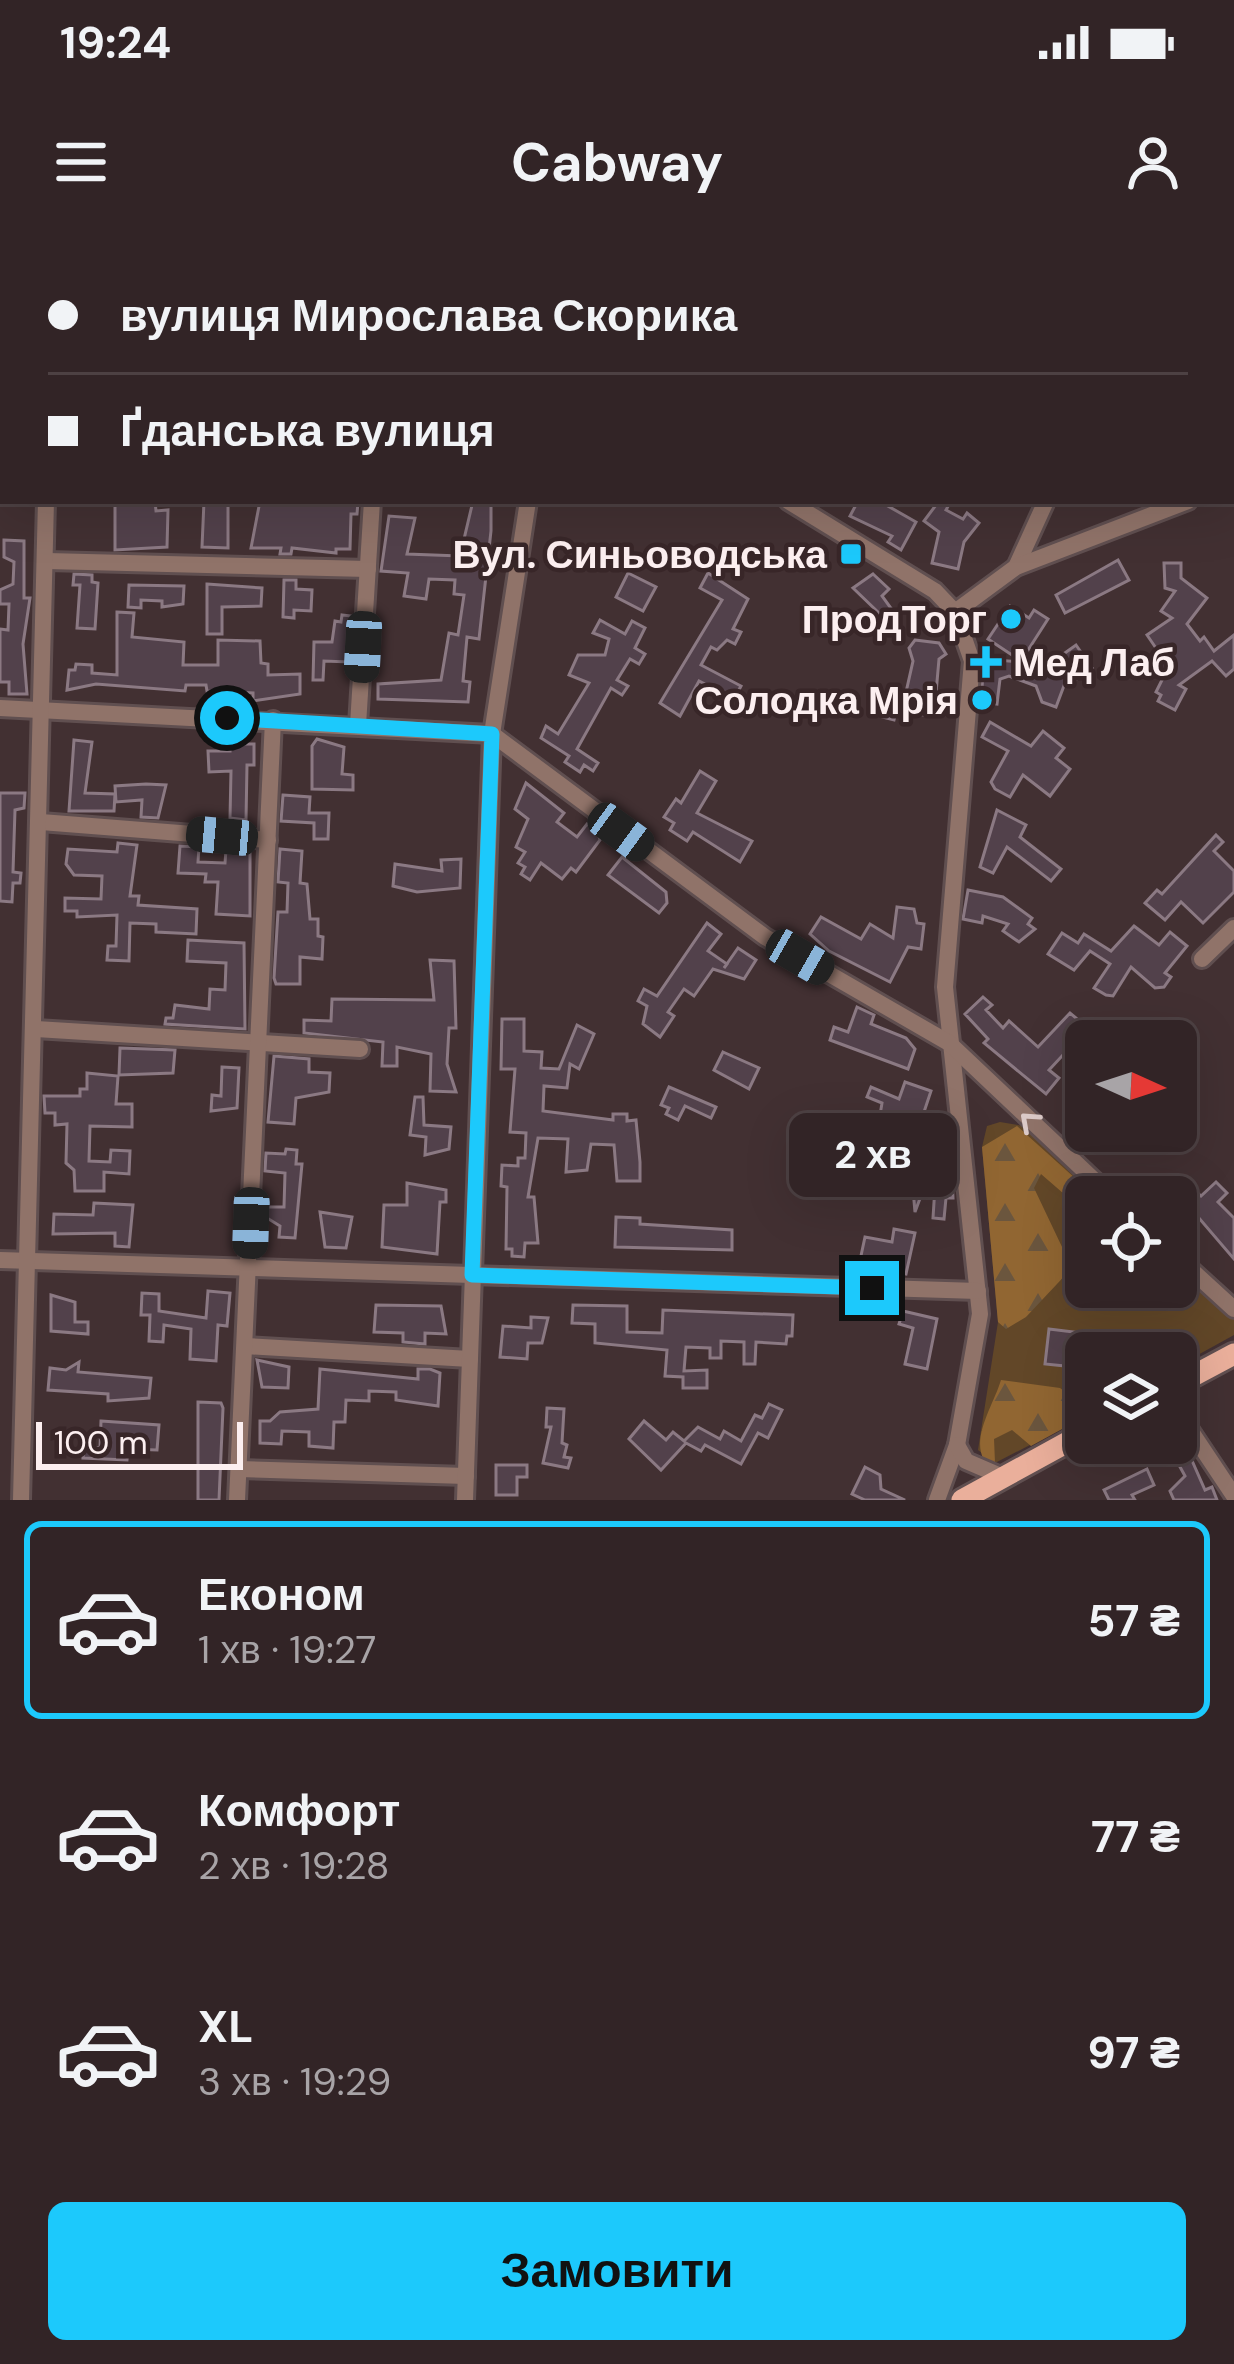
<!DOCTYPE html>
<html lang="uk">
<meta charset="utf-8">
<style>
:root{--surface:#322426;--page:#3d3032;--text:#f1f3f6;--muted:#a8a4a7;--line:#4d4143;--accent:#1cc9fc}
body{margin:0;font-family:"DM Sans",sans-serif;background:var(--page);color:var(--text);height:100vh;display:flex;flex-direction:column;font-size:45px;white-space:nowrap}
*{box-sizing:border-box;margin:0}
p{font-size:39px;color:var(--muted)}
.icon{flex:none;width:66px;height:66px;fill:none;stroke:currentColor;stroke-width:2;stroke-linecap:round;stroke-linejoin:round}
.map{position:relative;height:1260px;overflow:hidden}
.details{display:flex;flex-direction:column;background:var(--surface);flex:1}
.details>*{flex:none}
.top-card{position:absolute;left:0px;top:0px;width:1236px;height:264px;box-shadow:0 12px 48px #0002,0 0 0 3px var(--line);display:grid;align-content:center;height:264px;padding:0 48px;background:var(--surface)}
.needle{width:78px;rotate:93deg}
.buttons{position:absolute;left:1065px;top:780px;display:grid;gap:24px}
.buttons a{display:grid;place-items:center;width:132px;height:132px;border-radius:18px;background:var(--surface);box-shadow:0 12px 48px #0002,0 0 0 3px var(--line);font-size:60px}
.scale{position:absolute;left:36px;bottom:30px;width:207px;box-sizing:border-box;padding-left:12px;border:6px solid #fceff0;border-top:0;font-size:33px;line-height:42px;white-space:nowrap;color:#fceff0;-webkit-text-stroke:9px #382628;paint-order:stroke}
.end{position:absolute;width:54px;height:54px;margin:-27px;border:15px solid #1cc9fc;background:#111;box-shadow:0 0 0 6px #111}
.from{border-radius:50%}
.bubble{position:absolute;height:84px;border-radius:18px;background:var(--surface);box-shadow:0 12px 48px #0002,0 0 0 3px var(--line);font-size:39px;font-weight:700;line-height:84px;text-align:center}
.car{position:absolute;width:36px;height:72px;margin:-36px -18px;border-radius:15px;box-shadow:0 0 9px 3px #0007;background:linear-gradient(#222 24%,#8ab4d8 0 40%,#222 0 76%,#8ab4d8 0 86%,#222 0)}
.top-card b{display:flex;align-items:center;gap:42px;height:114px;font-size:45px}
.top-card b+b{border-top:3px solid var(--line)}
.top-card i{width:30px;height:30px;background:var(--text)}
ul{padding:21px 0 0;list-style:none}
li{display:flex;align-items:center;gap:36px;height:198px;margin:0 24px 18px;padding:0 24px;border:6px solid transparent;border-radius:18px}
li div{flex:1}
li b{display:block;font-size:45px}
li em{font-style:normal;font-weight:700}
li.selected{border-color:var(--accent)}
li>.icon{width:108px;height:108px;stroke-width:1.5}
.button{display:flex;gap:24px;margin-top:auto;padding:24px 48px}
.button a{flex:1;height:138px;border-radius:18px;background:var(--accent);color:#111;font-size:48px;font-weight:700;line-height:138px;text-align:center}
.status{display:flex;justify-content:space-between;align-items:center;height:84px;padding:0 60px;background:var(--surface);direction:ltr}
.status svg{height:33px;fill:currentColor}
header{display:flex;justify-content:space-between;align-items:center;height:156px;padding:0 48px;background:var(--surface);font-size:54px;font-weight:700}
.map>svg:first-child{display:block}
.grass{fill:#624728}
.forest{fill:url(#forest-firs)}
.lines{fill:none;stroke-linecap:round;stroke-linejoin:round}
.stream{stroke:#6e5475;stroke-width:4.5}
.building{fill:#52414b;stroke:#8b7983;stroke-width:3}
.minor-casing{stroke:#604f50;stroke-width:22}
.major-casing{stroke:#604f50;stroke-width:27}
.minor{stroke:#907369;stroke-width:16}
.major{stroke:#eaaf9b;stroke-width:21}
.oneway{stroke:#dccac8}
.route{stroke:#1cc9fc;stroke-width:15}
.poi-dot{fill:#1cc9fc;stroke:#382628;stroke-width:4.5}
.labels{text-anchor:middle;stroke-width:9;stroke-linejoin:round;paint-order:stroke}
.poi-label{font-size:39px;font-weight:bold;fill:#fceff0;stroke:#382628;text-anchor:end}
</style>
<div class="status"><b>19:24</b><svg viewBox="0 0 49 12"><path d="M0 12V9h3v3zM5 12V6h3v6zM10 12V3h3v9zM15 12V0h3v12zM26 1h20v11H26zM47 4h2v5h-2z"/></svg></div>
<header><svg class="icon" aria-label="menu" viewBox="0 0 24 24"><path d="M4 6h16M4 12h16M4 18h16"/></svg>Cabway<svg class="icon" aria-label="person" viewBox="0 0 24 24"><circle cx="12" cy="8" r="4"/><path d="M4 21q1-7 8-7t8 7"/></svg></header>
<div class="map">
<svg width="1234" height="1260" viewBox="0 0 1234 1260">
<defs>
<pattern id="forest-firs" width="22" height="20" patternUnits="userSpaceOnUse" patternTransform="scale(3)"><rect width="22" height="20" fill="#916632"/><path d="M5 1l3.5 6h-7zM16 11l3.5 6h-7z" fill="#6b563e"/></pattern>
</defs>
<rect width="100%" height="100%" fill="#423032"/>
<!-- grass -->
<path class="grass" d="M1000,882L1029,887L1105,957H1086V1047H1176V1022L1234,1075V1095L1176,1127V1113H1086V1176L995,1223L978,1210L998,1082L982,907L987,886Z"/>
<!-- forest -->
<g class="forest">
<path d="M1017,886L1096,957H1086V973L1041,934L1034,948L1072,1028L1026,1077L1006,1089L998,1082L982,907Z"/>
<path d="M1001,1140L1060,1148L1078,1162L1086,1160V1176L1031,1206L1012,1190L994,1199L995,1223L984,1220C971,1197 994,1164 1001,1140Z"/>
</g>
<g class="lines">
<!-- stream -->
<path class="stream" d="M1233,197L1234,196"/>
</g>
<!-- building -->
<g class="building">
<path d="M115,261H155L156,271L168,270L167,307L115,310Z"/>
<path d="M204,261H228V308L202,307Z"/>
<path d="M260,261L358,262L357,274H351L350,309H336V313L292,308L291,314H280L281,308H251Z"/>
<path d="M473,261H491V291L479,399L467,397L463,441L470,442L468,462L378,459V444L441,440L449,393L458,395L464,355L454,354L455,340L429,339L426,359L404,356L408,333L381,331L389,276L415,278L407,314L460,316Z"/>
<path d="M858,261H879L916,282L901,310L888,302L892,296L850,276Z"/>
<path d="M939,261H951L946,270L963,279L967,273L979,283L964,302L958,329L932,323L939,292L924,281Z"/>
<path d="M4,300L24,301V358H30L23,404L27,454H9V442H0V389L8,390L9,364H0V350L13,344L14,322L4,317Z"/>
<path d="M1118,320L1129,340L1065,373L1056,355Z"/>
<path d="M1164,323H1181V338L1207,358L1187,384L1200,401L1204,397L1214,411L1234,395V429L1226,436L1212,421L1179,445L1186,449L1175,470L1158,461L1161,455L1156,452L1164,436L1151,423L1160,414L1147,395L1172,378L1161,371L1175,351L1165,348Z"/>
<path d="M628,333L656,347L643,371L616,357Z"/>
<path d="M708,333L748,359L733,389L741,392L735,404L727,400L717,410L711,407L701,425L741,446L734,459L699,441L680,476L660,463L722,360L700,348Z"/>
<path d="M74,334L92,335V342L98,343L95,389L77,388L80,345H73Z"/>
<path d="M873,334L889,349L882,356L898,378L885,392L874,378L880,374L853,348Z"/>
<path d="M284,340H296V349L312,350L311,371L294,370V378L283,377Z"/>
<path d="M207,344L262,348L261,366L222,367V394H207Z"/>
<path d="M129,345L184,346L183,364L162,367V361L141,360V368L128,367Z"/>
<path d="M1010,366L1029,378L1034,370L1048,379L1021,421L988,399Z"/>
<path d="M117,372L134,373L132,397L184,402L183,425H218V400L260,401L261,423L268,424V435L300,434V454L253,461V453L207,451L206,445H186L185,451L96,444L67,450L69,430H75L76,424L92,425V433L117,435Z"/>
<path d="M342,375L352,376L349,422L324,421L323,440H313L314,402H332L335,381L341,382Z"/>
<path d="M600,380L625,394L632,381L645,388L635,408L645,414L639,424L630,419L617,440L628,446L622,455L611,448L577,509L598,523L593,531L584,525L580,532L565,522L569,516L541,498L546,486L558,494L589,443L569,435L578,415H605L609,399L593,393Z"/>
<path d="M915,400L939,403L946,414L939,419L934,476L896,472L894,480L882,477L887,456L904,461L913,421L909,408Z"/>
<path d="M1076,405L1092,428L1067,446L1065,443L1056,467L1042,462L1036,446L1009,436L1000,439L997,464L981,462L984,419L1020,422L1053,437L1062,415Z"/>
<path d="M990,482L1031,506L1043,491L1064,508L1056,518L1070,529L1050,556L1023,535L1010,557L995,549L991,542L1008,511L982,497Z"/>
<path d="M317,499L344,507L342,534L353,535V550L312,549V506Z"/>
<path d="M74,500L92,502L85,553L115,554L114,571H69Z"/>
<path d="M230,504H254V525H247L246,580L230,578L231,531L209,532L208,511H230Z"/>
<path d="M700,531L716,541L697,573L752,601L740,622L693,592L687,601L670,590L674,583L664,577L676,559L681,563Z"/>
<path d="M526,543L564,573L557,582L577,597L587,584L598,592L600,600L576,632L571,628L562,639L541,623L530,640L521,634L525,627L518,623L525,612L516,607L528,579L515,569Z"/>
<path d="M146,544L166,545L158,578L141,577L142,560L116,562L115,546Z"/>
<path d="M0,553H25L24,568L15,570L13,632L21,633L20,643H13L12,662L0,661Z"/>
<path d="M283,555L310,557L309,573H329L328,599H314V583L281,581Z"/>
<path d="M997,570L1026,585L1020,597L1061,629L1051,641L1007,607L993,633L980,627Z"/>
<path d="M1216,595L1223,602L1214,611L1234,631V652L1203,683L1181,662L1165,680L1145,663L1157,650L1162,654Z"/>
<path d="M118,603L137,605L130,656H139L138,665L197,669L196,694L156,692V684L130,683L129,721L107,720L108,706H116L117,675L77,677V671H65V658L101,659L102,636L74,635L66,624L68,609L117,612Z"/>
<path d="M180,606L199,607L198,622L225,623L226,610L250,611V676L216,674L218,642H205L206,634L178,633Z"/>
<path d="M280,609L302,611L300,643L307,644L310,679H318V696L323,697L322,719L300,717V744H276L274,738L278,672H287L288,643L278,642Z"/>
<path d="M622,617L666,652L667,663L659,673L608,635Z"/>
<path d="M461,619L460,648L417,652L393,646L395,624L442,631L441,620Z"/>
<path d="M968,650L1003,657L1032,678L1028,684L1035,689L1019,702L1003,691L1008,684L983,676L982,683L963,679Z"/>
<path d="M897,667L914,669L917,683L924,684L921,709L908,707L890,742L829,711L810,694L821,677L861,699L870,684L893,698Z"/>
<path d="M707,683L721,694L708,711L727,724L724,728L738,708L756,720L744,739L713,729L694,756L684,749L668,772L674,776L660,797L643,784L647,766L638,761L644,749L657,756Z"/>
<path d="M1134,686L1159,705L1170,692L1187,706L1165,733L1171,737L1164,747L1155,748L1131,727L1113,756L1106,755L1094,748L1110,724L1090,711L1074,730L1048,714L1062,693L1078,703L1084,694L1111,711Z"/>
<path d="M188,700L244,703L245,789L165,784L166,778H173L175,765L209,769L210,749L225,750L226,723L187,721Z"/>
<path d="M430,720L454,721L456,788H449L447,824L456,852L430,851L431,814L397,807V826H382L383,802L304,793V780L331,781L332,759L434,760Z"/>
<path d="M983,757L992,765L986,770L1003,788L1009,781L1038,807L1070,773L1088,788L1049,830L1059,838L1046,854L984,803L988,799L965,774Z"/>
<path d="M857,767L874,775L871,784L906,798L915,809L908,829L830,800L834,787L848,792Z"/>
<path d="M502,779H524V811L542,812L541,828L559,829L577,785L594,794L579,829L570,824L567,848L544,846L543,871L613,880V874H627V881L636,880L640,922V941H617L614,905L591,904L587,930L566,932L568,899L538,898L528,957H534L538,1003H525L524,1017L512,1016V1009H506L507,947L501,946L502,925L518,926V918H525L526,893L510,892L515,829H501Z"/>
<path d="M120,808L175,810L173,833L119,835Z"/>
<path d="M723,812L759,828L749,849L714,830Z"/>
<path d="M274,816L309,819V832L330,833L329,852L296,858L294,884L268,882Z"/>
<path d="M222,827L239,828L237,868L211,871L212,855L221,856Z"/>
<path d="M87,833L118,836L116,864H132V887L90,886L89,921L110,922L111,910L130,911L129,934L104,932V951H75L74,930L66,923L67,884L55,885V873H45L44,856H80V849H87Z"/>
<path d="M905,842L931,851L920,884L940,890L932,916L893,906L888,923L873,918L882,863L867,857L871,847L899,859Z"/>
<path d="M669,847L716,867L711,878L685,866L678,880L666,874L669,868L661,865Z"/>
<path d="M415,857H423L424,885L451,887L449,909L425,915L426,897L410,895Z"/>
<path d="M286,909L297,910L296,924H302L295,998L279,997L280,986L267,978V967H284L285,933L265,931L266,913L285,914Z"/>
<path d="M952,936L953,958H946L944,979L933,978L935,947L925,945L915,972L912,938Z"/>
<path d="M1216,942L1227,953L1218,962L1234,978V1019L1187,964L1176,977V944L1181,948L1185,943L1201,956Z"/>
<path d="M407,943L446,950V962H440L437,1014L382,1007L384,965H407Z"/>
<path d="M94,963L133,965L129,1007L115,1006V993L53,994L54,974L93,975Z"/>
<path d="M320,972L352,977L346,1008L325,1007Z"/>
<path d="M616,977L640,978V984L732,990V1010L615,1007Z"/>
<path d="M894,989L915,993L906,1034L859,1025L865,997L892,1002Z"/>
<path d="M208,1051L230,1053L227,1086L218,1085L216,1121L190,1119L191,1089L164,1085L163,1102L149,1101L150,1075H141L142,1053L159,1054V1071L206,1078Z"/>
<path d="M51,1055L75,1062V1082H88V1094L51,1091Z"/>
<path d="M376,1065L441,1066L446,1094L425,1093V1104L403,1102V1093L374,1092Z"/>
<path d="M573,1065L627,1066V1092L662,1093L663,1070L793,1075L792,1096H787L786,1104L756,1102L755,1124H744V1102L721,1101V1118H710V1108L686,1107L684,1131L707,1130V1148H683V1137L665,1136L667,1110L595,1103V1084L572,1083Z"/>
<path d="M903,1071L937,1079L927,1129L905,1124L913,1088L899,1084Z"/>
<path d="M531,1077L548,1078L542,1103H528L527,1119L500,1117L503,1086L531,1088Z"/>
<path d="M1049,1089L1090,1094L1085,1128L1045,1124Z"/>
<path d="M257,1120L289,1127L288,1148L262,1147Z"/>
<path d="M79,1122L78,1132L151,1138L149,1158L108,1161V1154L48,1150L50,1128L66,1130Z"/>
<path d="M320,1129L418,1139V1129H430L440,1133L438,1166L396,1160V1152L369,1151V1161L346,1160L345,1182H334L333,1208L309,1206V1192L282,1191L281,1204L260,1203V1181H270L280,1172L318,1169Z"/>
<path d="M198,1162L221,1163L223,1168L219,1260H198Z"/>
<path d="M769,1164L782,1170L768,1198L758,1193L741,1224L705,1205L701,1211L686,1203L661,1230L629,1199L644,1181L666,1200L673,1192L684,1201L698,1187L720,1199L724,1191L741,1201L755,1175L762,1178Z"/>
<path d="M547,1168L564,1169L562,1203L567,1205L564,1217L571,1218L568,1228L543,1223L551,1187H546Z"/>
<path d="M101,1181L159,1185L157,1210L128,1209L127,1220L83,1218L84,1207L100,1208Z"/>
<path d="M1186,1207L1205,1250L1212,1247L1217,1260H1174L1170,1251L1185,1236L1173,1214Z"/>
<path d="M496,1225H527V1237H517V1255H496Z"/>
<path d="M865,1227L880,1235L881,1249L905,1260H865L852,1254Z"/>
<path d="M1147,1229L1154,1245L1132,1255L1135,1260H1109L1104,1250Z"/>
</g>
<g class="lines">
<defs>
<g id="minor">
<path d="M429,0L436,3"/>
<path d="M1043,0L1047,3"/>
<path d="M59,3V0"/>
<path d="M228,3L229,0"/>
<path d="M740,3L742,0"/>
<path d="M1233,35L1234,33"/>
<path d="M1233,240H1234"/>
<path d="M788,261L935,351L955,372L972,421L945,747L980,1074L957,1205L937,1260"/>
<path d="M47,321L368,329"/>
<path d="M1016,327L1046,261"/>
<path d="M955,372L1016,327L1188,261"/>
<path d="M0,468L492,494L765,697L949,803L1112,957"/>
<path d="M358,485L372,261"/>
<path d="M41,582L268,600"/>
<path d="M1202,719L1234,688"/>
<path d="M36,789L360,809"/>
<path d="M1176,1016L1234,1069"/>
<path d="M0,1020L978,1051"/>
<path d="M245,1106L470,1119"/>
<path d="M1176,1169L1234,1256"/>
<path d="M957,1205L966,1221L1003,1237"/>
<path d="M239,1229L466,1236"/>
<path d="M21,1260L46,261"/>
<path d="M237,1260L273,480"/>
<path d="M465,1260L492,494L528,261"/>
</g>
<g id="major">
<path d="M1176,1145L1234,1114"/>
<path d="M962,1260L1086,1192"/>
</g>
</defs>
<!-- minor casing -->
<use href="#minor" class="minor-casing"/>
<!-- major casing -->
<use href="#major" class="major-casing"/>
<!-- minor -->
<use href="#minor" class="minor"/>
<!-- major -->
<use href="#major" class="major"/>
</g>
<!-- one-way arrows -->
<defs><path id="oneway-chevron" d="M-2-3.5L2.5 0L-2 3.5" fill="none" stroke-width="1.6" stroke-linecap="round" stroke-linejoin="round" transform="scale(3)"/></defs>
<use class="oneway" href="#oneway-chevron" transform="translate(1029 881) rotate(-138)"/>
<g class="lines">
<!-- route -->
<path class="route" d="M227,478L492,494L472,1035L872,1048"/>
</g>
<!-- markers -->
<g class="poi-dot">
<rect x="839" y="302" width="24" height="24" rx="6"/>
<circle cx="1011" cy="379" r="12"/>
<path d="M980 404h12v12h12v12h-12v12h-12v-12h-12v-12h12z"/>
<circle cx="982" cy="460" r="12"/>
</g>
<g class="labels">
<!-- poi labels -->
<g class="poi-label">
<text x="827" y="328">Вул. Синьоводська</text>
<text x="987" y="393">ПродТорг</text>
<text x="1013" y="436" text-anchor="start">Мед Лаб</text>
<text x="958" y="474">Солодка Мрія</text>
</g>
</g>
</svg>
<div class="buttons">
<a><svg class="needle" viewBox="-14 -14 28 28"><path d="M0-13l5 13h-10z" fill="#e53935"/><path d="M0 13l5-13h-10z" fill="#a8a4a7"/></svg></a>
<a><svg class="icon" aria-label="locate" viewBox="0 0 24 24"><circle cx="12" cy="12" r="6"/><path d="M12 2v4M12 18v4M2 12h4M18 12h4"/></svg></a>
<a><svg class="icon" aria-label="layers" viewBox="0 0 24 24"><path d="M12 4l9 5-9 5-9-5zM3 14l9 5 9-5"/></svg></a>
</div>
<div class="scale">100 m</div>
<i class="end from" style="left:227px;top:478px"></i>
<i class="end" style="left:872px;top:1048px"></i>
<div class="bubble" style="left:789px;top:873px;width:168px">2 хв</div>
<i class="car" style="left:363px;top:407px;rotate:183deg"></i>
<i class="car" style="left:621px;top:592px;rotate:126deg"></i>
<i class="car" style="left:222px;top:596px;rotate:275deg"></i>
<i class="car" style="left:800px;top:717px;rotate:120deg"></i>
<i class="car" style="left:251px;top:983px;rotate:182deg"></i>
<div class="top-card">
<b><i class="from"></i>вулиця Мирослава Скорика</b>
<b><i></i>Ґданська вулиця</b>
</div>
</div>
<section class="details">
<ul>
<li class="selected"><svg class="icon" aria-label="car" viewBox="0 0 24 24"><path d="M5 17H2v-5l4-1 3-4h7l3 4 3 1v5h-3M9 17h6M6 11h13"/><circle cx="7" cy="17" r="2"/><circle cx="17" cy="17" r="2"/></svg><div><b>Економ</b><p>1 хв · 19:27</p></div><em>57 ₴</em></li>
<li><svg class="icon" aria-label="car" viewBox="0 0 24 24"><path d="M5 17H2v-5l4-1 3-4h7l3 4 3 1v5h-3M9 17h6M6 11h13"/><circle cx="7" cy="17" r="2"/><circle cx="17" cy="17" r="2"/></svg><div><b>Комфорт</b><p>2 хв · 19:28</p></div><em>77 ₴</em></li>
<li><svg class="icon" aria-label="car" viewBox="0 0 24 24"><path d="M5 17H2v-5l4-1 3-4h7l3 4 3 1v5h-3M9 17h6M6 11h13"/><circle cx="7" cy="17" r="2"/><circle cx="17" cy="17" r="2"/></svg><div><b>XL</b><p>3 хв · 19:29</p></div><em>97 ₴</em></li>
</ul>
<div class="button"><a>Замовити</a></div>
</section>
